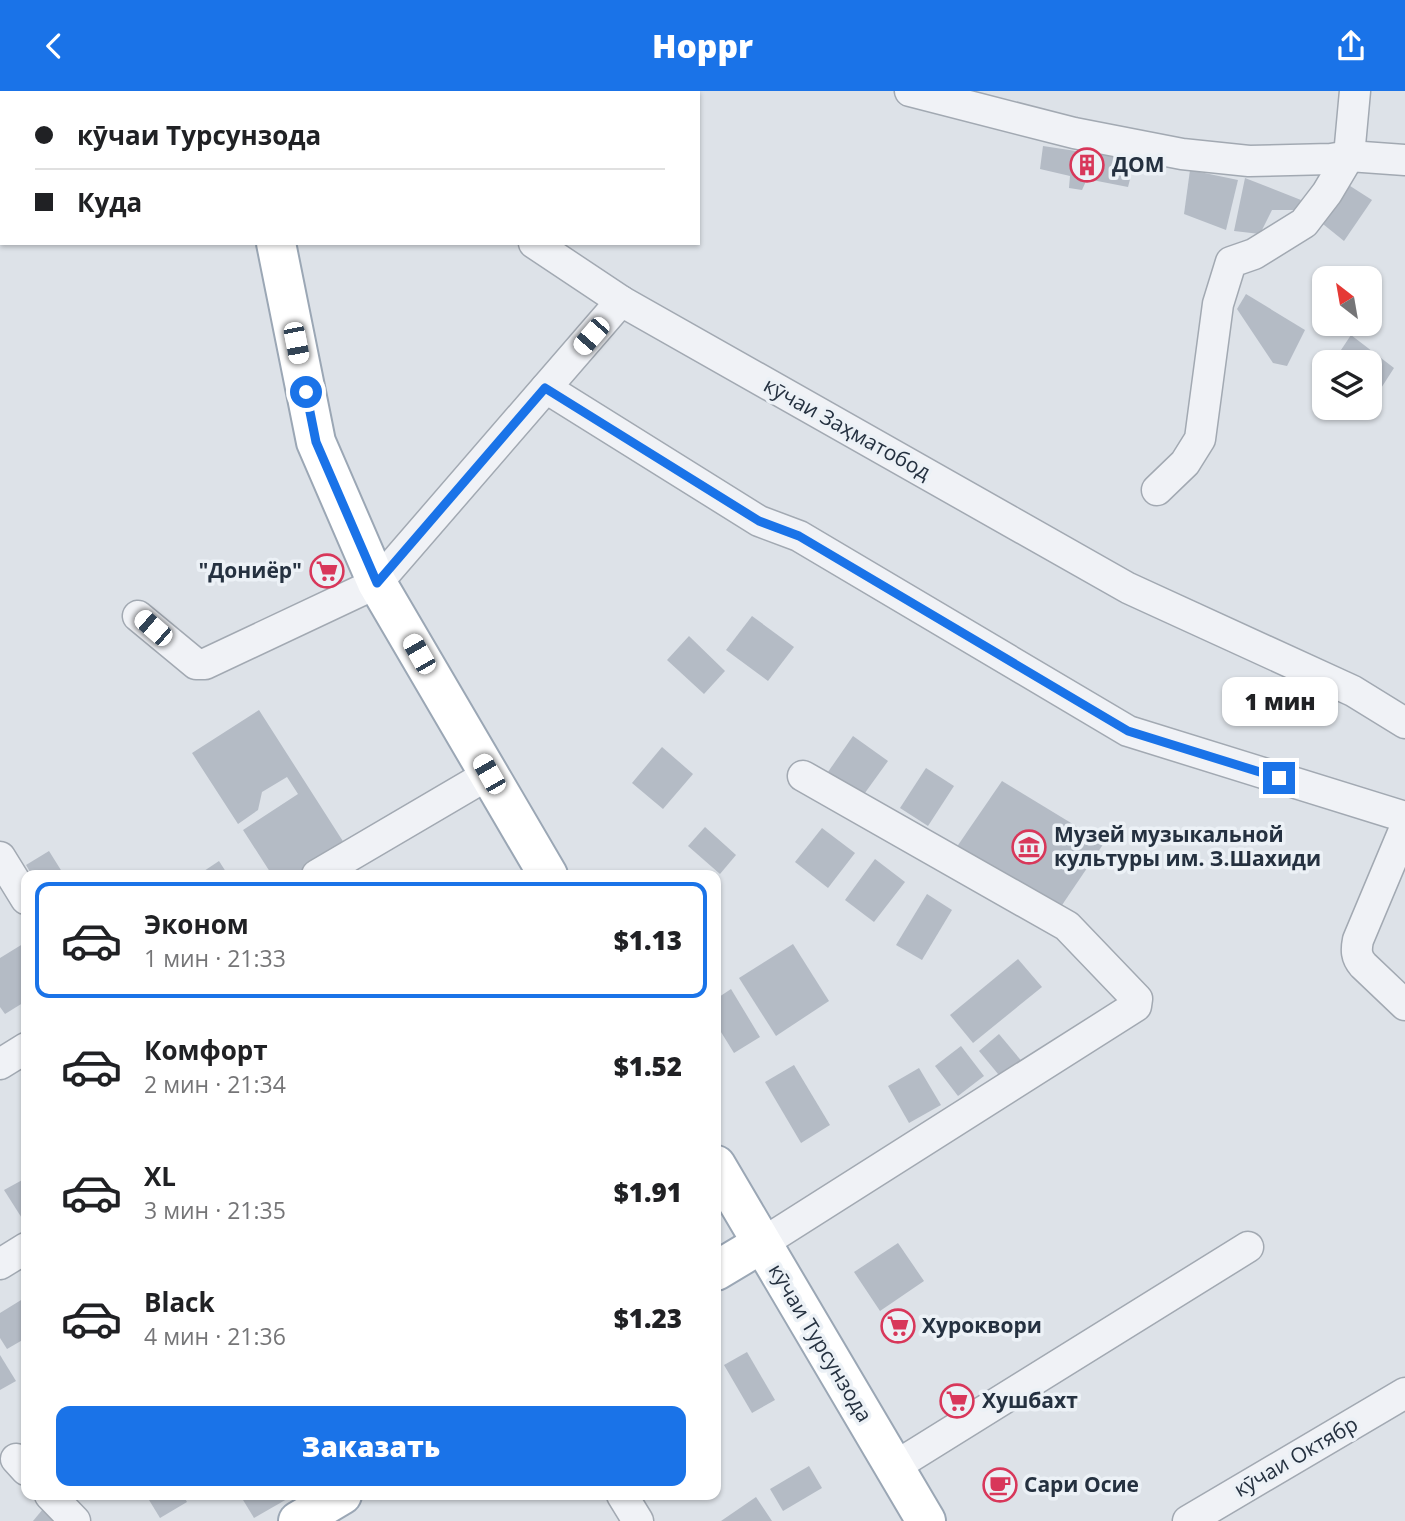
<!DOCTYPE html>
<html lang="ru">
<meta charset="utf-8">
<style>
:root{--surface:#fff;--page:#f6f6f6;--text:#202124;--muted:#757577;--line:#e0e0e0;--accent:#1a73e8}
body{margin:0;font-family:"Open Sans",sans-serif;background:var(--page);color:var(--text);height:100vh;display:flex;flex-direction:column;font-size:26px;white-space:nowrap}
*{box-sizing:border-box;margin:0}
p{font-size:23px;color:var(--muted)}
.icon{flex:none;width:38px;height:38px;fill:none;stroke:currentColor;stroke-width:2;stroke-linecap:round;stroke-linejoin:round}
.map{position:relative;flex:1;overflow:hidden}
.drawer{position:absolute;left:21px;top:779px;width:700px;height:630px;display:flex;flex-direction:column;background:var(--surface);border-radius:14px;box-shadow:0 2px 5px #0004}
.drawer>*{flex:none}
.top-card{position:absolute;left:0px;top:0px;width:700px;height:154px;box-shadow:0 2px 5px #0004;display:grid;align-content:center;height:154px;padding:0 35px;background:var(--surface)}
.needle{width:46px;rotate:329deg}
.controls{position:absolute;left:1312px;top:175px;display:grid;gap:14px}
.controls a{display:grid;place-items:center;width:70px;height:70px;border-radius:14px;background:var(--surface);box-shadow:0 2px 5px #0004;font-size:35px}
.end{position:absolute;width:32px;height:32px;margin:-16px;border:9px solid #1a73e8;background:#fff;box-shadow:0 0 0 4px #fff}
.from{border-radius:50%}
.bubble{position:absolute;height:49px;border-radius:14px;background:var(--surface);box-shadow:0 2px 5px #0004;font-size:23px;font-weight:800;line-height:49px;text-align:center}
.car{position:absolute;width:21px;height:42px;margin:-21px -10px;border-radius:9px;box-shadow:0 0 5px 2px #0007;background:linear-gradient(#fff 24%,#345 0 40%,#fff 0 76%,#345 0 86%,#fff 0)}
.top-card b{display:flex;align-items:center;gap:24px;height:66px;font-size:26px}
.top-card b+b{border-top:2px solid var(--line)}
.top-card i{width:18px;height:18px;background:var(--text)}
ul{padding:12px 0 0;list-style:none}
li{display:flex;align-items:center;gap:21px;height:116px;margin:0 14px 10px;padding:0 21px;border:4px solid transparent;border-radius:14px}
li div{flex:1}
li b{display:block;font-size:26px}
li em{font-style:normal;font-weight:800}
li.selected{border-color:var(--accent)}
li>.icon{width:63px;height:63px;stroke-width:1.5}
.cta{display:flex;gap:14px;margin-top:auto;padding:14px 35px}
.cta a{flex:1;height:80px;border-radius:14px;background:var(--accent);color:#fff;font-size:28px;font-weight:800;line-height:80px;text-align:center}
header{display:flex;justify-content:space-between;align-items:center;height:91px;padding:0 35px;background:var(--accent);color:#fff;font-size:32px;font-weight:800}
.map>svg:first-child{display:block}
.building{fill:#b4bbc5}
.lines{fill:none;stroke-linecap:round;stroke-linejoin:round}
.minor-casing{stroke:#a2a9b2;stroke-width:33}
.major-casing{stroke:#9ba7b5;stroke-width:42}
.minor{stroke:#f0f2f6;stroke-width:30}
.major{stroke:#fff;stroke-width:38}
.route{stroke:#1a73e8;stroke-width:9}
.labels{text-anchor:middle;stroke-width:7;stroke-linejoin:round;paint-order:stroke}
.poi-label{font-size:21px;font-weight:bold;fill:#253140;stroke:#ecf1f6;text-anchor:start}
.street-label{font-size:21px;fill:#253140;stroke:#ecf1f6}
</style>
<header><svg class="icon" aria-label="back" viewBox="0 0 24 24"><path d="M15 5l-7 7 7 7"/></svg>Hoppr<svg class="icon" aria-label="share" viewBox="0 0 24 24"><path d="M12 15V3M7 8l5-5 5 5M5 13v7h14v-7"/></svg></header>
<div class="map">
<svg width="1405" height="1430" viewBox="0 0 1405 1430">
<rect width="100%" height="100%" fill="#dde2e8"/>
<!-- building -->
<g class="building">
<path d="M1043,55L1135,69L1128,96L1087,88L1082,99L1069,97L1070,85L1040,78Z"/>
<path d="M1190,79L1238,89L1226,139L1184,123Z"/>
<path d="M1245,87L1301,109L1295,119H1272L1260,143L1234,140Z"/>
<path d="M1347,93L1372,109L1344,150L1318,129Z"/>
<path d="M1344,175L1360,187H1335Z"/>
<path d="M1246,203L1305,239L1287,275L1273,272L1237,218Z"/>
<path d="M1351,244L1394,277L1376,305L1370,302V271H1333Z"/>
<path d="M752,525L794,556L768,590L726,559Z"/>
<path d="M689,545L725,580L704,603L667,569Z"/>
<path d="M259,619L346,755L300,784H272L243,739L298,703L287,686L262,701L258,719L238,733L192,662Z"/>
<path d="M853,645L888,670L862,706L828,681Z"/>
<path d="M662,656L693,683L663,718L632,692Z"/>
<path d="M926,677L954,695L928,735L900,717Z"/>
<path d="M1002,690L1104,752L1058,820L954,760Z"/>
<path d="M705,736L736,764L720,783L688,755Z"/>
<path d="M822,737L855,762L828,797L795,771Z"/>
<path d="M49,760L64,784H32L26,774Z"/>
<path d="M875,768L905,791L874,831L845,809Z"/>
<path d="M219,770L228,784H198Z"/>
<path d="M927,803L952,819L922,869L896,854Z"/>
<path d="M26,851V910L5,923L0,916V867Z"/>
<path d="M793,853L829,910L776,945L739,887Z"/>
<path d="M1018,868L1042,896L973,952L950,924Z"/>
<path d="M731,898L760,946L734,962L716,933V908Z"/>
<path d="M999,943L1024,973L1003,989L979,960Z"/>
<path d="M961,955L984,985L958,1005L935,975Z"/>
<path d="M794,974L830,1034L801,1052L765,991Z"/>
<path d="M919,977L941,1014L909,1032L888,995Z"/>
<path d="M26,1087V1131L25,1132L4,1099Z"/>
<path d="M898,1152L924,1190L880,1220L854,1181Z"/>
<path d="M26,1206V1247L7,1258L0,1247V1222Z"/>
<path d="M747,1261L775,1309L752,1322L724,1274Z"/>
<path d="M0,1264L16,1290L0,1299Z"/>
<path d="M809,1375L822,1397L783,1420L770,1398Z"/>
<path d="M146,1404H183L187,1411L160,1427Z"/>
<path d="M240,1404H294L254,1427Z"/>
<path d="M756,1406L772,1430H721Z"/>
<path d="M43,1418L58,1430H33Z"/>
</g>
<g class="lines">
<defs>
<g id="minor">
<path d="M400,0L401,2"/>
<path d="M910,0L1074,42L1182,63L1249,70L1331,68L1349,65L1405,69"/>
<path d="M534,152L621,210"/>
<path d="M546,297L759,430L799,445L1128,640L1405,726"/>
<path d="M1157,399L1185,372L1200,348L1218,213L1231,171L1254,163L1304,132L1327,102L1349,65L1355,0"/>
<path d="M138,525L196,573H205L377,492L621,210L1128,497L1353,600L1405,632"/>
<path d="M1405,737L1358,849C1356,859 1356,866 1363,874L1405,914"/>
<path d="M0,766L26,808"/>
<path d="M317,784L489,683"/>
<path d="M0,973L26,957"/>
<path d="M761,1153L1136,915L1137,908L1067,835L803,685"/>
<path d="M0,1173L26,1157"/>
<path d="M16,1368L26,1379"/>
<path d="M894,1376L1248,1156"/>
<path d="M50,1404L75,1430"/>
<path d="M622,1404L638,1430"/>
<path d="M1188,1430L1405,1302"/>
</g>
<g id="major">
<path d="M245,0L246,2"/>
<path d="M276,152L316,351L377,492L548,784"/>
<path d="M716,1074L926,1430"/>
<path d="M716,1180L761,1153"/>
<path d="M298,1430L342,1404"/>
</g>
</defs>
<!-- minor casing -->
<use href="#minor" class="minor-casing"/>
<!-- major casing -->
<use href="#major" class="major-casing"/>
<!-- minor -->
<use href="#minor" class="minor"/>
<!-- major -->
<use href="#major" class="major"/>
</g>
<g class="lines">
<!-- route -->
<path class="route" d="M306,301L316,351L377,492L545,297L759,430L799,445L1128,640L1279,687"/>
</g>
<!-- icons -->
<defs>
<symbol id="building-ring" viewBox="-11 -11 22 22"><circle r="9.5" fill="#ecf1f6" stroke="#d8375a" stroke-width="1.5"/><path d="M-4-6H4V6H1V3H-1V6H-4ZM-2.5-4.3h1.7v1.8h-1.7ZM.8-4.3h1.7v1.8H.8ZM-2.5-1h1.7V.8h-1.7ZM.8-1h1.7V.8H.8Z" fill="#d8375a"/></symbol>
<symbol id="supermarket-ring" viewBox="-11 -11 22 22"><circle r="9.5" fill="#ecf1f6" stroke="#d8375a" stroke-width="1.5"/><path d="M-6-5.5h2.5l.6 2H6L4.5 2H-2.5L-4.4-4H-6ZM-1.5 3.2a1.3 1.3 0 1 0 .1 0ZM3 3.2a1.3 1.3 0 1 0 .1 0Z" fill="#d8375a"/></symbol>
<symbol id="museum-ring" viewBox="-11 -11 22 22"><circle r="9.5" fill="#ecf1f6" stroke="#d8375a" stroke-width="1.5"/><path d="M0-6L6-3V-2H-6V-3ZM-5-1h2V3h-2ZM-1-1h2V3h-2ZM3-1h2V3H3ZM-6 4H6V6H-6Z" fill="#d8375a"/></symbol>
<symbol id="cafe-ring" viewBox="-11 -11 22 22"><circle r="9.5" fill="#ecf1f6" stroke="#d8375a" stroke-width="1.5"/><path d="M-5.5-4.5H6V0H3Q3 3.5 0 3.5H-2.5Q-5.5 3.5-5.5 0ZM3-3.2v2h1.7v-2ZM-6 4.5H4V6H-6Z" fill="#d8375a"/></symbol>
</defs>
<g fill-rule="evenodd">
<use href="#building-ring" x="1068" y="55" width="38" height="38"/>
<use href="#supermarket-ring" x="308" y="461" width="38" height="38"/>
<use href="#museum-ring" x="1010" y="737" width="38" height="38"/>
<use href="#supermarket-ring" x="879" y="1216" width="38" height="38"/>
<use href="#supermarket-ring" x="938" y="1291" width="38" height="38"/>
<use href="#cafe-ring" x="981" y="1375" width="38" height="38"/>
</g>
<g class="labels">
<!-- poi labels -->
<g class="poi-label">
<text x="1112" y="81">ДОМ</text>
<text x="302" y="487" text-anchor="end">"Дониёр"</text>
<text x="1054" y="751">Музей музыкальной<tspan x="1054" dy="24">культуры им. З.Шахиди</tspan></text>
<text x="922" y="1242">Хуроквори</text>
<text x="982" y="1317">Хушбахт</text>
<text x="1024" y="1401">Сари Осие</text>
</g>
<!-- street labels -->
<g class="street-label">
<text transform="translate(847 338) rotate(29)" y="7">кӯчаи Заҳматобод</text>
<text transform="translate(820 1252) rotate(59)" y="7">кӯчаи Турсунзода</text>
<text transform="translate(1296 1366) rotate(-30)" y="7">кӯчаи Октябр</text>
</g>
</g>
</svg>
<div class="controls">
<a><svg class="needle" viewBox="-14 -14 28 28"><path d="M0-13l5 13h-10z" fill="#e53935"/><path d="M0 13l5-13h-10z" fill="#757577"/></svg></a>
<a><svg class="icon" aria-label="layers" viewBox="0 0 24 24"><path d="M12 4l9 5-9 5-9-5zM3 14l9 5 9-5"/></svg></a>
</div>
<i class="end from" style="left:306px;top:301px"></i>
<i class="end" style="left:1279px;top:687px"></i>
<div class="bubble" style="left:1222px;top:586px;width:116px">1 мин</div>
<i class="car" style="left:591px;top:245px;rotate:221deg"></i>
<i class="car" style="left:296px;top:252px;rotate:169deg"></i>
<i class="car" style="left:153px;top:537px;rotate:311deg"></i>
<i class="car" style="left:419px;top:563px;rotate:330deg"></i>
<i class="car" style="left:489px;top:683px;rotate:330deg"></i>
<div class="top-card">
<b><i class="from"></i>кӯчаи Турсунзода</b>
<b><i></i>Куда</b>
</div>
<section class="drawer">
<ul>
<li class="selected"><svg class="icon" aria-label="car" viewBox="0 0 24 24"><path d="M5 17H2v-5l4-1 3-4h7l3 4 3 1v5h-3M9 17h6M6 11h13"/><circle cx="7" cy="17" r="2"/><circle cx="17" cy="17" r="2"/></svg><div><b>Эконом</b><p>1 мин · 21:33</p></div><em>$1.13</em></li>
<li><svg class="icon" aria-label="car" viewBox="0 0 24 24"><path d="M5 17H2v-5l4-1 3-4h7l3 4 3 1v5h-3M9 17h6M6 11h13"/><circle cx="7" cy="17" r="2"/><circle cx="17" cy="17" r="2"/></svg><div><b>Комфорт</b><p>2 мин · 21:34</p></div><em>$1.52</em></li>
<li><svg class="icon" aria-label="car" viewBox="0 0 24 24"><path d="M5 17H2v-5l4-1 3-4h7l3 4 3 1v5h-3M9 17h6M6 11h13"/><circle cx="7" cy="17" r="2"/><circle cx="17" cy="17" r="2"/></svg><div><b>XL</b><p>3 мин · 21:35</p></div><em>$1.91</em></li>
<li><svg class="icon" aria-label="car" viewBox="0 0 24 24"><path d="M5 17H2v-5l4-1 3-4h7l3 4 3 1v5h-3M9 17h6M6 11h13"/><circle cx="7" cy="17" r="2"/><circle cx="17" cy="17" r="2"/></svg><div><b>Black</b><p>4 мин · 21:36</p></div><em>$1.23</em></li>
</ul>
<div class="cta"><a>Заказать</a></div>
</section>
</div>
